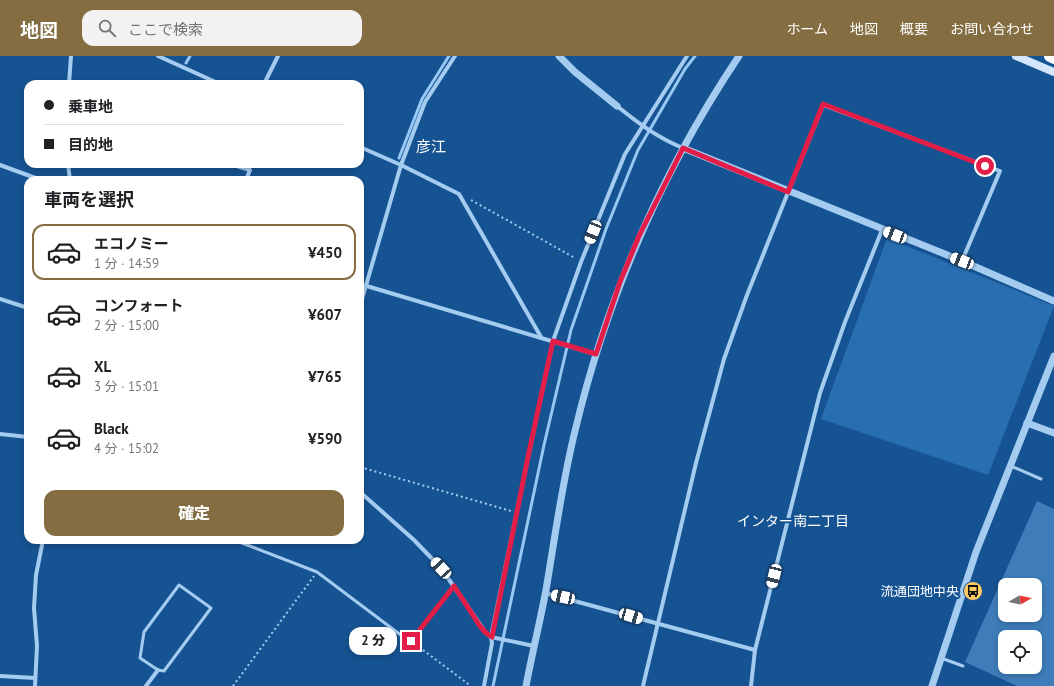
<!DOCTYPE html>
<html lang="ja">
<meta charset="utf-8">
<style>
:root{--surface:#fff;--page:#f2f2f2;--text:#202124;--muted:#757577;--line:#e0e0e0;--accent:#846d41}
body{margin:0;font-family:"PT Sans","Noto Sans JP",sans-serif;background:var(--page);color:var(--text);height:100vh;display:flex;flex-direction:column;font-size:15px;white-space:nowrap}
*{box-sizing:border-box;margin:0}
p{font-size:13px;color:var(--muted)}
.icon{flex:none;width:22px;height:22px;fill:none;stroke:currentColor;stroke-width:2;stroke-linecap:round;stroke-linejoin:round}
.map{position:relative;flex:1;overflow:hidden}
.drawer{position:absolute;left:24px;top:120px;width:340px;height:368px;display:flex;flex-direction:column;background:var(--surface);border-radius:12px;box-shadow:0 2px 6px #0003}
.drawer>*{flex:none}
.banner{position:absolute;left:24px;top:24px;width:340px;height:88px;border-radius:12px;box-shadow:0 2px 6px #0003;display:grid;align-content:center;height:88px;padding:0 20px;background:var(--surface)}
.needle{width:26px;rotate:80deg}
.controls{position:absolute;left:998px;top:522px;display:grid;gap:8px}
.controls a{display:grid;place-items:center;width:44px;height:44px;border-radius:8px;background:var(--surface);box-shadow:0 2px 6px #0003;font-size:20px}
.end{position:absolute;width:18px;height:18px;margin:-9px;border:5px solid #e11d48;background:#fff;box-shadow:0 0 0 2px #fff}
.from{border-radius:50%}
.bubble{position:absolute;height:28px;border-radius:12px;background:var(--surface);box-shadow:0 2px 6px #0003;font-size:13px;font-weight:800;line-height:28px;text-align:center}
.car{position:absolute;width:12px;height:24px;margin:-12px -6px;border-radius:5px;box-shadow:0 0 3px 1px #0007;background:linear-gradient(#fff 24%,#345 0 40%,#fff 0 76%,#345 0 86%,#fff 0)}
.banner b{display:flex;align-items:center;gap:14px;height:38px;font-size:15px}
.banner b+b{border-top:1px solid var(--line)}
.banner i{width:10px;height:10px;background:var(--text)}
ul{padding:0;list-style:none}
li{display:flex;align-items:center;gap:12px;height:56px;margin:0 8px 6px;padding:0 12px;border:2px solid transparent;border-radius:12px}
li div{flex:1}
li b{display:block;font-size:15px}
li em{font-style:normal;font-weight:800}
li.selected{border-color:var(--accent)}
li>.icon{width:36px;height:36px;stroke-width:1.5}
h2{padding:0 20px;font-size:18px;line-height:48px}
.action{display:flex;gap:8px;margin-top:auto;padding:8px 20px}
.action a{flex:1;height:46px;border-radius:12px;background:var(--accent);color:#fff;font-size:16px;font-weight:800;line-height:46px;text-align:center}
header{display:flex;align-items:center;gap:24px;box-sizing:border-box;height:56px;padding:0 20px;background:var(--accent);color:#fff}
header strong{font-size:19px}
nav{display:flex;gap:22px;margin-inline-start:auto;font-size:14px}
.search{width:280px;height:36px;background:var(--page);display:flex;align-items:center;gap:10px;box-sizing:border-box;padding:0 14px;border-radius:12px;color:var(--muted);font-size:15px}
.map>svg:first-child{display:block}
.green{fill:#286eb0}
.lines{fill:none;stroke-linecap:round;stroke-linejoin:round}
.stream{stroke:#97c7f3;stroke-width:3}
.building{fill:#3e7db9;fill-rule:evenodd}
.path{stroke:#a4cbf0;stroke-width:2;stroke-dasharray:2 3;stroke-linecap:butt}
.service{stroke:#a4cbf0;stroke-width:3}
.minor{stroke:#a4cbf0;stroke-width:4}
.tertiary{stroke:#a4cbf0;stroke-width:7}
.secondary{stroke:#d3e6fb;stroke-width:8}
.motorway{stroke:#fff;stroke-width:12}
.route{stroke:#e11d48;stroke-width:5}
.labels{text-anchor:middle;stroke-width:4;stroke-linejoin:round;paint-order:stroke}
.poi-label{font-size:13px;fill:#fff;stroke:#165392;text-anchor:end}
.neighbourhood-label{font-size:14px;fill:#fff;stroke:#165392}
.quarter-label{font-size:15px;fill:#fff;stroke:#165392}
</style>
<header>
<strong>地図</strong>
<div class="search"><svg class="icon" aria-label="search" viewBox="0 0 24 24"><circle cx="10" cy="10" r="6"/><path d="M15 15l6 6"/></svg>ここで検索</div>
<nav><a>ホーム</a><a>地図</a><a>概要</a><a>お問い合わせ</a></nav>
</header>
<div class="map">
<svg width="1054" height="630" viewBox="0 0 1054 630">
<rect width="100%" height="100%" fill="#165392"/>
<!-- green -->
<path class="green" d="M887,182L1054,250L988,419L821,363Z"/>
<g class="lines">
<!-- stream -->
<g class="stream">
<path d="M186,7L190,0"/>
<path d="M399,102L422,43L449,0"/>
<path d="M493,630L544,389L571,274L606,173L638,94L685,13L695,0"/>
</g>
</g>
<!-- building -->
<path class="building" d="M1037,445L1054,453V630H1017L965,606ZM1005,529H1035V559H1005ZM1005,581H1035V611H1005Z"/>
<g class="lines">
<!-- path -->
<g class="path">
<path d="M471,144L575,202"/>
<path d="M360,411L511,455"/>
<path d="M415,588L471,630"/>
<path d="M233,630L314,520"/>
</g>
<!-- service -->
<g class="service">
<path d="M1011,410L1041,423"/>
<path d="M234,484L317,516L410,586L454,530"/>
<path d="M179,529L211,552L164,615L158,614L140,602L144,576Z"/>
<path d="M941,602L963,610"/>
</g>
<!-- minor -->
<g class="minor">
<path d="M158,0L220,28"/>
<path d="M69,28L71,0"/>
<path d="M264,28L278,0"/>
<path d="M617,50C638,67 658,82 683,92"/>
<path d="M360,91L401,109L459,138L541,281"/>
<path d="M68,108L70,124"/>
<path d="M230,108L250,114L246,124"/>
<path d="M0,109L41,124"/>
<path d="M360,228L595,298"/>
<path d="M0,243L28,252"/>
<path d="M360,250L401,109L425,46L455,0"/>
<path d="M0,378L28,381"/>
<path d="M360,436L414,484L441,512L486,577L491,581L534,590"/>
<path d="M545,537L755,594"/>
<path d="M0,620L35,622"/>
<path d="M35,630L37,590L34,552L36,519L43,484"/>
<path d="M146,630L158,614"/>
<path d="M484,630L492,587L491,581L529,397L553,285L581,206L625,98L687,0"/>
<path d="M643,630L696,407L724,303L747,239L823,49L1000,115L962,205"/>
<path d="M751,630L755,594L820,337L845,266L882,174"/>
</g>
<!-- tertiary -->
<g class="tertiary">
<path d="M559,0L575,16L617,50"/>
<path d="M683,92L962,205L1054,245"/>
<path d="M1027,367L1054,377"/>
<path d="M526,630C532,598 540,566 546,534C555,481 562,427 575,375C607,241 662,115 739,0"/>
<path d="M932,630L976,496L1054,300"/>
</g>
<!-- secondary -->
<path class="secondary" d="M1016,0L1054,16"/>
<!-- motorway -->
<path class="motorway" d="M1050,0L1054,2"/>
</g>
<g class="lines">
<!-- route -->
<path class="route" d="M411,585L454,530L480,570L486,577L492,581L529,396L553,285L596,298L620,226L639,180L683,92L788,136L823,48L985,110"/>
</g>
<!-- icons -->
<defs>
<symbol id="bus-disc" viewBox="-11 -11 22 22"><circle r="9.5" fill="#ffc964" stroke="#165392"/><path d="M-5-6H5V4H4V6H2V4H-2V6H-4V4H-5ZM-3.5-4V0h7V-4ZM-3.5 1.2v1.5H-2V1.2ZM2 1.2v1.5H3.5V1.2Z" fill="#111"/></symbol>
</defs>
<g fill-rule="evenodd">
<use href="#bus-disc" x="962" y="524" width="22" height="22"/>
</g>
<g class="labels">
<!-- poi labels -->
<g class="poi-label">
<text x="959" y="540">流通団地中央</text>
</g>
<!-- neighbourhood labels -->
<g class="neighbourhood-label">
<text x="793" y="470">インター南二丁目</text>
</g>
<!-- quarter labels -->
<g class="quarter-label">
<text x="431" y="96">彦江</text>
</g>
</g>
</svg>
<div class="controls">
<a><svg class="needle" viewBox="-14 -14 28 28"><path d="M0-13l5 13h-10z" fill="#e53935"/><path d="M0 13l5-13h-10z" fill="#757577"/></svg></a>
<a><svg class="icon" aria-label="locate" viewBox="0 0 24 24"><circle cx="12" cy="12" r="6"/><path d="M12 2v4M12 18v4M2 12h4M18 12h4"/></svg></a>
</div>
<i class="end from" style="left:985px;top:110px"></i>
<i class="end" style="left:411px;top:585px"></i>
<div class="bubble" style="left:349px;top:571px;width:48px">2 分</div>
<i class="car" style="left:593px;top:176px;rotate:202deg"></i>
<i class="car" style="left:895px;top:179px;rotate:291deg"></i>
<i class="car" style="left:962px;top:205px;rotate:291deg"></i>
<i class="car" style="left:441px;top:512px;rotate:317deg"></i>
<i class="car" style="left:774px;top:520px;rotate:194deg"></i>
<i class="car" style="left:563px;top:541px;rotate:282deg"></i>
<i class="car" style="left:631px;top:560px;rotate:106deg"></i>
<div class="banner">
<b><i class="from"></i>乗車地</b>
<b><i></i>目的地</b>
</div>
<section class="drawer">
<h2>車両を選択</h2>
<ul>
<li class="selected"><svg class="icon" aria-label="car" viewBox="0 0 24 24"><path d="M5 17H2v-5l4-1 3-4h7l3 4 3 1v5h-3M9 17h6M6 11h13"/><circle cx="7" cy="17" r="2"/><circle cx="17" cy="17" r="2"/></svg><div><b>エコノミー</b><p>1 分 · 14:59</p></div><em>¥450</em></li>
<li><svg class="icon" aria-label="car" viewBox="0 0 24 24"><path d="M5 17H2v-5l4-1 3-4h7l3 4 3 1v5h-3M9 17h6M6 11h13"/><circle cx="7" cy="17" r="2"/><circle cx="17" cy="17" r="2"/></svg><div><b>コンフォート</b><p>2 分 · 15:00</p></div><em>¥607</em></li>
<li><svg class="icon" aria-label="car" viewBox="0 0 24 24"><path d="M5 17H2v-5l4-1 3-4h7l3 4 3 1v5h-3M9 17h6M6 11h13"/><circle cx="7" cy="17" r="2"/><circle cx="17" cy="17" r="2"/></svg><div><b>XL</b><p>3 分 · 15:01</p></div><em>¥765</em></li>
<li><svg class="icon" aria-label="car" viewBox="0 0 24 24"><path d="M5 17H2v-5l4-1 3-4h7l3 4 3 1v5h-3M9 17h6M6 11h13"/><circle cx="7" cy="17" r="2"/><circle cx="17" cy="17" r="2"/></svg><div><b>Black</b><p>4 分 · 15:02</p></div><em>¥590</em></li>
</ul>
<div class="action"><a>確定</a></div>
</section>
</div>
